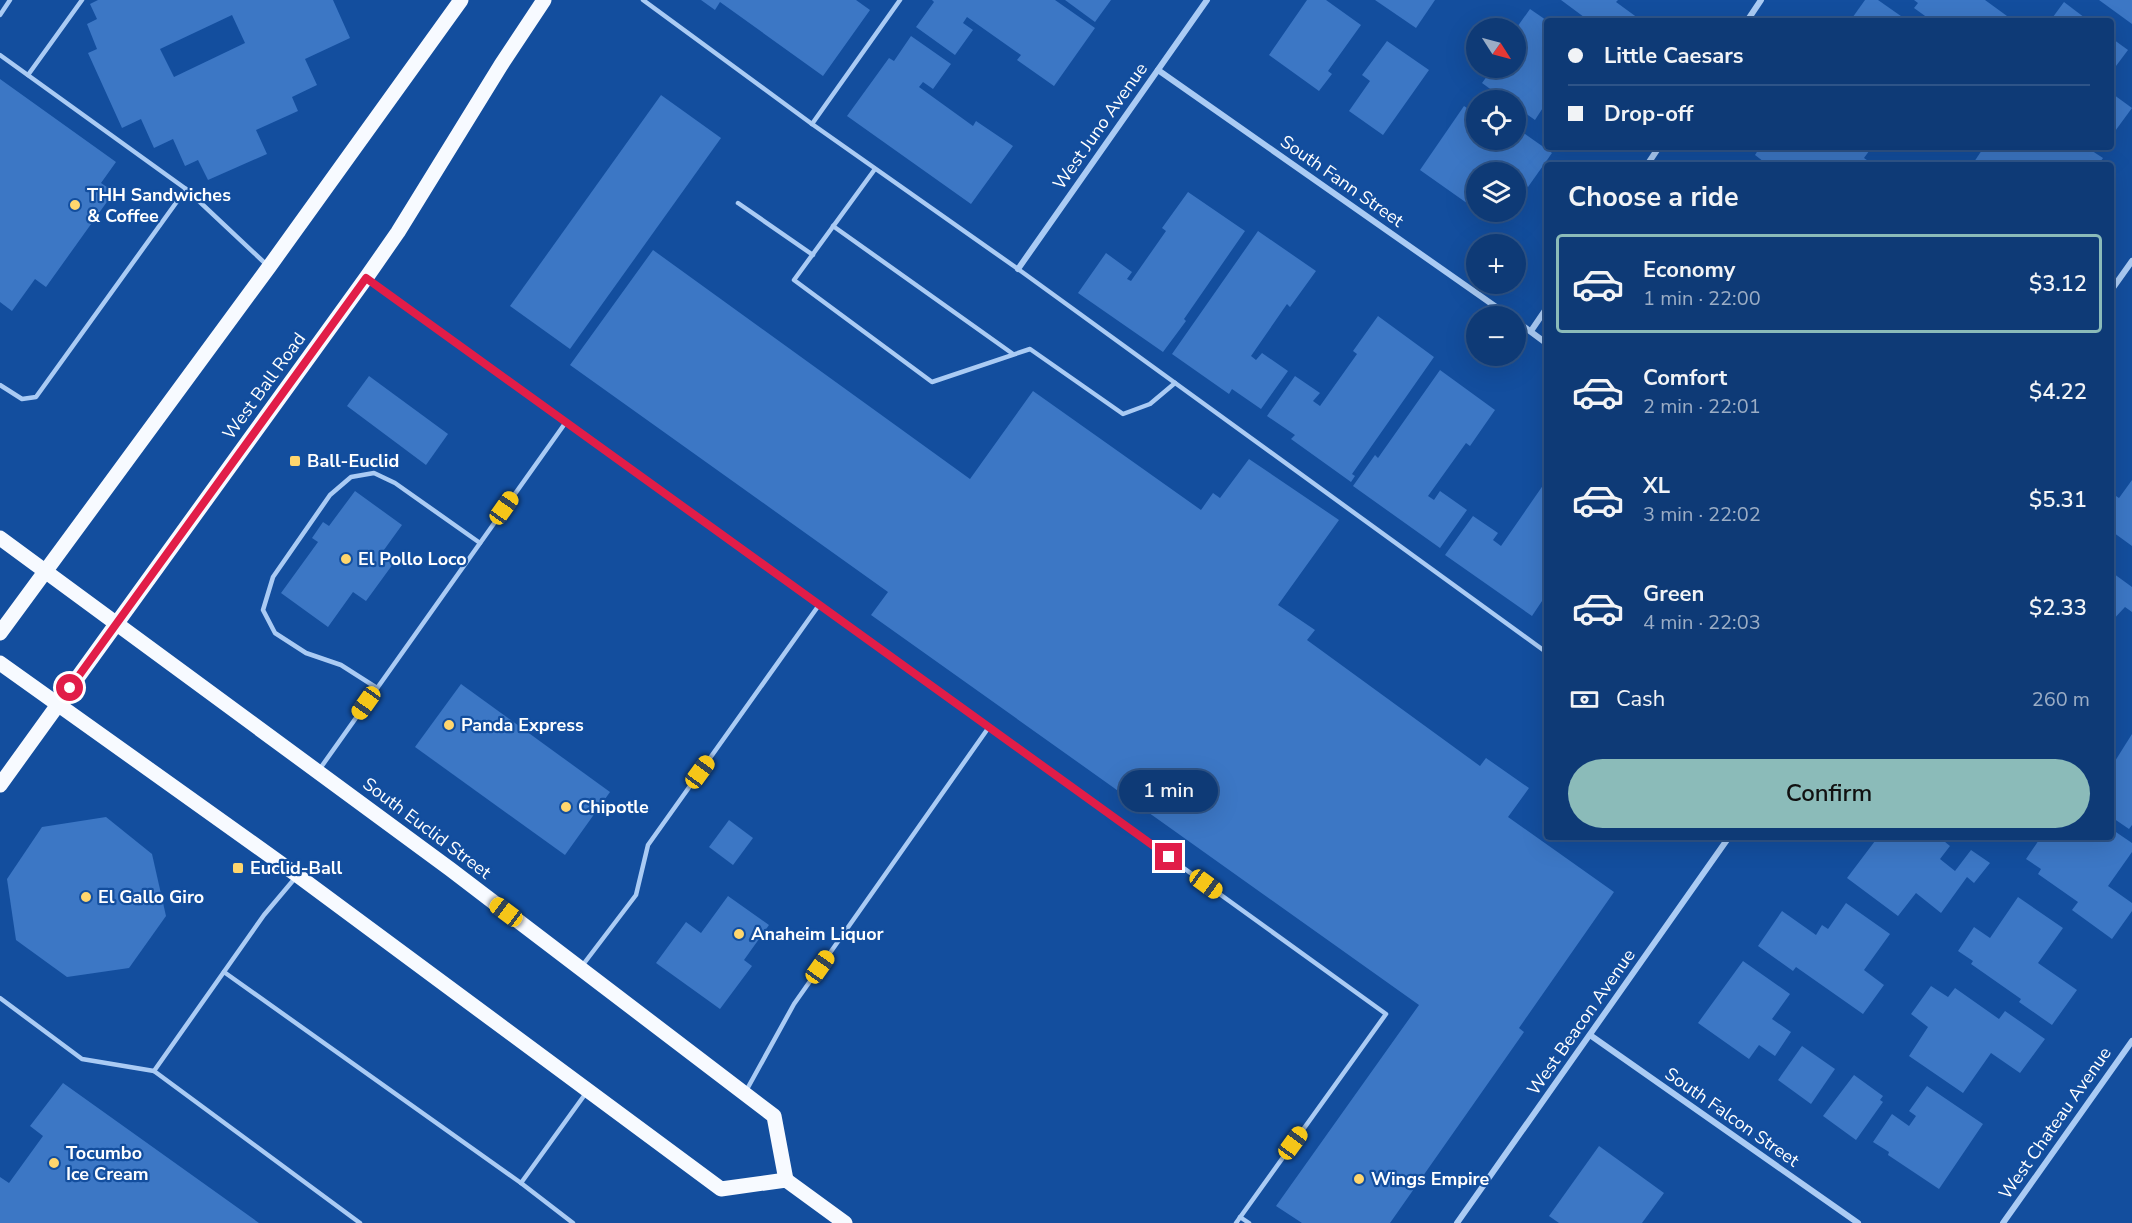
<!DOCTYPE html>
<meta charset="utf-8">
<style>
:root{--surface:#0e3a76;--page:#1c457e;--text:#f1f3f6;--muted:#9badc5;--line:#2e5488;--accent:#8bbbb9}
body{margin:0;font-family:"Nunito Sans",sans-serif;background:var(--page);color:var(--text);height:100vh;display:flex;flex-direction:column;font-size:22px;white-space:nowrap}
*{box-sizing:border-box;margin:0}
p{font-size:20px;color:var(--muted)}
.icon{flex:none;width:33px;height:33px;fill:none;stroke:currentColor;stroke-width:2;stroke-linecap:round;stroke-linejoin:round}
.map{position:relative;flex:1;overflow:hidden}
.drawer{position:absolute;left:1544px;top:162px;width:570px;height:678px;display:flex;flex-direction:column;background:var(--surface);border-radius:6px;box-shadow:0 6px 24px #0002,0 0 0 2px var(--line)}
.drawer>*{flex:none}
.top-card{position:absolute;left:1544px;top:18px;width:570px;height:132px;border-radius:6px;box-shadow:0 6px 24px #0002,0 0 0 2px var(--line);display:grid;align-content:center;height:132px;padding:0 24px;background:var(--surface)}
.needle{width:39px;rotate:126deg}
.fabs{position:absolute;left:1466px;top:18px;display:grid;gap:12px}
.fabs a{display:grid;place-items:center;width:60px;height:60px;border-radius:50%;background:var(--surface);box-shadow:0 6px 24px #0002,0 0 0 2px var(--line);font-size:30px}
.end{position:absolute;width:27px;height:27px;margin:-14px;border:8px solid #e11d48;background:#fff;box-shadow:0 0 0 3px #fff}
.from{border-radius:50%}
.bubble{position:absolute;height:42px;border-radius:21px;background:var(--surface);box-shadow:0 6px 24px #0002,0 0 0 2px var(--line);font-size:20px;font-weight:600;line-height:42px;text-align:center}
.car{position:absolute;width:18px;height:36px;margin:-18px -9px;border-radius:8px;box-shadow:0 0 4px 2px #0007;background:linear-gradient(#f5c518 24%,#345 0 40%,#f5c518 0 76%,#345 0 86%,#f5c518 0)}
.top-card b{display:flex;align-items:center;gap:21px;height:57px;font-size:22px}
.top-card b+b{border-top:2px solid var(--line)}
.top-card i{width:15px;height:15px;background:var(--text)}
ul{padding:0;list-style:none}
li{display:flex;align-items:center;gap:18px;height:99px;margin:0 12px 9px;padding:0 12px;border:3px solid transparent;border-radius:6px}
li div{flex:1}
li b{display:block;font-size:22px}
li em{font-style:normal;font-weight:600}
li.active{border-color:var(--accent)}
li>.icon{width:54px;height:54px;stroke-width:1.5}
h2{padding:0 24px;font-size:27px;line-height:72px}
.pay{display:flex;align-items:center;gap:15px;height:66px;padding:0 24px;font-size:22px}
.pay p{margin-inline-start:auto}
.action{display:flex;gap:12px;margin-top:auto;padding:12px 24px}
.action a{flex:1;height:69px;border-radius:36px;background:var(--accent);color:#111;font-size:24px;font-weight:600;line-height:69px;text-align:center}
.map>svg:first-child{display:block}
.building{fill:#3c77c5;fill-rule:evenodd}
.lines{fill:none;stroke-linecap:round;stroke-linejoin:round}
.service{stroke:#aacbf4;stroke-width:4.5}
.minor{stroke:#aacbf4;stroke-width:6}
.primary{stroke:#f7faff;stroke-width:15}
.route{stroke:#e11d48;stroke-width:8}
.poi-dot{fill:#ffd66d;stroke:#134e9e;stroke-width:2}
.labels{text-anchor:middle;stroke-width:4.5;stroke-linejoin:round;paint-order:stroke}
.street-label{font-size:18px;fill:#fff;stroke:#134e9e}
.poi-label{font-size:18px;font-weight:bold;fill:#fff;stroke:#134e9e;text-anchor:start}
</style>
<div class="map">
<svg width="2132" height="1223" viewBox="0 0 2132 1223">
<rect width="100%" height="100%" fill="#134e9e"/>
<!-- building -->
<g class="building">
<path d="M98,0H333L350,38L305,59L317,85L292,97L298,111L256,130L267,154L208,180L198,160L185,166L173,139L154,148L141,119L122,128L88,53L97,49L87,24L97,19L90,4ZM232,15L245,43L174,77L160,49Z"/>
<path d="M701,0H856L870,10L823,76L720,2L715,10Z"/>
<path d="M932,0H1055L1095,28L1054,86L1017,60L1021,55L967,17L963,23L973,30L955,55L916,27L934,2Z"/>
<path d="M1065,0H1111L1095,22Z"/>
<path d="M1307,0H1326L1361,25L1328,71L1332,74L1319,91L1269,55Z"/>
<path d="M1375,0H1435L1416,28Z"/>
<path d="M1561,0H1618L1616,2L1642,21H1587L1588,20Z"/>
<path d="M1865,0H1878L1908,21H1850Z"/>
<path d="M1914,0H1985L2007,16L2003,21H1945L1939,17L1936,21H1932L1914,8L1918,3Z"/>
<path d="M2099,0H2132V24Z"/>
<path d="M2064,2L2089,21H2050Z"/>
<path d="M1530,9L1546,20V103L1535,120L1515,106V100H1501L1491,94L1493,91L1482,83L1493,68H1515V30Z"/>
<path d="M911,36L951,64L933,89L923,82L919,87L973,126L976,121L1013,146L971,204L847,116L889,58L894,61Z"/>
<path d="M2110,37L2128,50L2110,74Z"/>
<path d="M1387,41L1429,70L1383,135L1349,111L1370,81L1362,75Z"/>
<path d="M0,79L116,162L101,183L114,192L46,287L35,279L12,311L0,302Z"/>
<path d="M2110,92L2132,108L2110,138Z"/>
<path d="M661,95L721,138L570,349L510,306Z"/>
<path d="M1464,106L1476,114V140H1515V127L1552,153L1528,187L1515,177V172H1508L1499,166L1494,172H1476V199L1471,206L1420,170Z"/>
<path d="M1760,147H1872L1864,158L1874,165H1768L1755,155Z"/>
<path d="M1984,147H2086L2103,158L2098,165H1972Z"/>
<path d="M1188,192L1245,231L1184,319L1186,321L1163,352L1078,293L1106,253L1132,272L1127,279L1131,281L1166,231L1162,228Z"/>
<path d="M1258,231L1316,271L1290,307L1287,304L1251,356L1256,360L1262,353L1288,371L1261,409L1232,389L1229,394L1172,354Z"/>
<path d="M653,250L970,479L1033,391L1201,510L1213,493L1220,498L1249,459L1339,520L1278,605L1315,630L1307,640L1480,766L1486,758L1529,788L1508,817L1614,892L1519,1028L1524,1032L1390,1223H1302L1276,1206L1419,1005L871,615L888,592L570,365Z"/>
<path d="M1378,316L1434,357L1352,474L1355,476L1351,482L1291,439L1295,435L1267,416L1295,376L1320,393L1313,401L1320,406L1357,354L1353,351Z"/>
<path d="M1440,370L1495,410L1470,446L1466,443L1428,496L1434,500L1440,491L1467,510L1440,548L1353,486L1375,455L1378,458Z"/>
<path d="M369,376L448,434L426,465L347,406Z"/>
<path d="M2132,480V546L2110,530V492L2119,498Z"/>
<path d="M1546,481V595L1532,616L1445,555L1473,516L1498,533L1493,540L1501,546Z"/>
<path d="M355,491L402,525L381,554L393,564L366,601L353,592L328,627L281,593L318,542L312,538L323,522L329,526Z"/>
<path d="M2110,571L2132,587V612L2125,607L2110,623Z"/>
<path d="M461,684L610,792L565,855L415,747Z"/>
<path d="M2132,734V825L2129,829L2110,816V769Z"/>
<path d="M106,817L152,854L166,916L129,968L67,977L16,940L7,879L42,827Z"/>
<path d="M729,820L753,838L733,865L709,847Z"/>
<path d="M2110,828L2132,843V852L2108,886L2132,903V911L2112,939L2072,910L2078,902L2038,874L2041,869L2026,859L2041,837L2062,839L2064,837H2110Z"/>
<path d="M1870,837H1939L1950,846L1940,859L1955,871L1971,850L1990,863L1974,883L1967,877L1941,913L1916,893L1898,916L1847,878L1875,841Z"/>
<path d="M728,896L769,925L744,960L752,966L720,1009L656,963L686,922L701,933Z"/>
<path d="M2018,897L2063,928L2038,963L2077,990L2052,1025L2019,1002L2021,999L1971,964L1973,961L1958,951L1974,927L1990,938Z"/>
<path d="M1846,903L1890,934L1864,970L1884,985L1863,1014L1796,967L1793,971L1758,946L1782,911L1816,935L1822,925L1828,929Z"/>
<path d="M1743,961L1790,994L1772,1019L1791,1032L1775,1056L1759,1045L1749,1059L1698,1023Z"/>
<path d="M1931,986L1948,997L1955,988L1999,1019L2005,1011L2045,1039L2020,1073L1991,1053L1963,1093L1909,1056L1928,1027L1911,1014Z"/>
<path d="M1802,1046L1835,1069L1811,1104L1778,1080Z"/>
<path d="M1854,1075L1883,1096L1880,1100L1883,1102L1856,1140L1823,1116Z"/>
<path d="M63,1083L259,1223H0V1177L9,1183L43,1136L30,1126Z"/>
<path d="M1927,1086L1983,1124L1939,1189L1888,1155L1889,1152L1873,1142L1892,1114L1909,1126L1916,1116L1909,1111Z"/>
<path d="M1599,1146L1664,1193L1642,1223H1559L1549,1216Z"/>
</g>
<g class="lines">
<!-- service -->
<g class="service">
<path d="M643,0L812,124L1018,269L1546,652"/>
<path d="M0,15L10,0"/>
<path d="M0,55L186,189"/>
<path d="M28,75L82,0"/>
<path d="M812,124L900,0"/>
<path d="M875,169L794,280L932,382L1030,349L1123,414L1150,404L1175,383"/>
<path d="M738,203L813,255"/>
<path d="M833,226L1013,354"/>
<path d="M368,280L1386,1014L1236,1223"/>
<path d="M0,385L22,399L36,397L186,189L268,266"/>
<path d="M377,688L341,665L306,653L275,633L263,610L273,577L330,495L351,477L374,473L395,483L480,543"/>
<path d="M319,770L566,422"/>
<path d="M582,966L636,895L648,845L819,605"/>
<path d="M224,972L521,1183L586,1093"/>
<path d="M0,998L82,1059L154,1071L360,1223"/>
<path d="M154,1071L264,915L296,877"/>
<path d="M746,1091L794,1004L989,727"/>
<path d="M521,1183L573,1223"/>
<path d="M1240,1217L1249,1223"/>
</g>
<!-- minor -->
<g class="minor">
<path d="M1747,21L1761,0"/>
<path d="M1158,70L1509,316"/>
<path d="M1647,165L1659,147"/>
<path d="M1018,269L1207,0"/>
<path d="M2110,292L2132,261"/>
<path d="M1515,320L1546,343"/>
<path d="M1531,331L1546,309"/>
<path d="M1590,1035L1858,1223"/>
<path d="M1457,1223L1729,837"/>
<path d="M2003,1223L2132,1041"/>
</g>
<!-- primary -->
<g class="primary">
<path d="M0,538L450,869L774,1116L786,1180"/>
<path d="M0,633L269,267L461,0"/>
<path d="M0,663L297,875L721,1189L786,1180L845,1223"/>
<path d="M0,785L366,278L398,232L501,65L544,0"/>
</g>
</g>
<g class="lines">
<!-- route -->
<path class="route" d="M70,688L366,278L1169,857"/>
</g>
<!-- markers -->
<g class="poi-dot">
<circle cx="75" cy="205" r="6"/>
<rect x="289" y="455" width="12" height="12" rx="3"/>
<circle cx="346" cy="559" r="6"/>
<circle cx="449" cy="725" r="6"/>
<circle cx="566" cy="807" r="6"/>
<rect x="232" y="862" width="12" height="12" rx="3"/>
<circle cx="86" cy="897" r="6"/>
<circle cx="739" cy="934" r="6"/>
<circle cx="54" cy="1163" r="6"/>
<circle cx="1359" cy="1179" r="6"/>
</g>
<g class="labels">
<!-- street labels -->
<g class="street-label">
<text transform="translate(1100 126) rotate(-55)" y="6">West Juno Avenue</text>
<text transform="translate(1342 181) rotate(35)" y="6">South Fann Street</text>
<text transform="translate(264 386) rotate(-54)" y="6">West Ball Road</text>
<text transform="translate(427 828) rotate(37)" y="6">South Euclid Street</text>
<text transform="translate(1581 1022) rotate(-55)" y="6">West Beacon Avenue</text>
<text transform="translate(1732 1117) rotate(35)" y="6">South Falcon Street</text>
<text transform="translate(2055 1123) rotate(-55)" y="6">West Chateau Avenue</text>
</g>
<!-- poi labels -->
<g class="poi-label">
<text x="87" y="201">THH Sandwiches<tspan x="87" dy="21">&amp; Coffee</tspan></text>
<text x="307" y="467">Ball-Euclid</text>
<text x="358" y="565">El Pollo Loco</text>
<text x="461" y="731">Panda Express</text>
<text x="578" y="813">Chipotle</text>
<text x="250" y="874">Euclid-Ball</text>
<text x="98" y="903">El Gallo Giro</text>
<text x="751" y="940">Anaheim Liquor</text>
<text x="66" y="1159">Tocumbo<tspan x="66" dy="21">Ice Cream</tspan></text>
<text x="1371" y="1185">Wings Empire</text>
</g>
</g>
</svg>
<div class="fabs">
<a><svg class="needle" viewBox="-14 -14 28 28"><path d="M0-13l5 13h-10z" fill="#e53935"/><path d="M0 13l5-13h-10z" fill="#9badc5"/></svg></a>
<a><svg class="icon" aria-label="locate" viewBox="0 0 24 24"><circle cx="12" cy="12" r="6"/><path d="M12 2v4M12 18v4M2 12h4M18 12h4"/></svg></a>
<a><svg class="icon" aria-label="layers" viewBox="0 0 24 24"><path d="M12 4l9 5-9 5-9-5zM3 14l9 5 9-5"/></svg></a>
<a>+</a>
<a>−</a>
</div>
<i class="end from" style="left:70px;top:688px"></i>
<i class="end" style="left:1169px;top:857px"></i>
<div class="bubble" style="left:1119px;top:770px;width:99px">1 min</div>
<i class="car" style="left:504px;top:508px;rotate:35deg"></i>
<i class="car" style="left:366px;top:703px;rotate:215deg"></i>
<i class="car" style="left:700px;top:772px;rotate:36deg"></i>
<i class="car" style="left:1206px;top:884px;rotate:126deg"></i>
<i class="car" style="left:506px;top:912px;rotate:307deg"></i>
<i class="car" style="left:820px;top:967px;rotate:35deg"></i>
<i class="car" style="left:1293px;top:1143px;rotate:36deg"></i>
<div class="top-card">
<b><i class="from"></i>Little Caesars</b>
<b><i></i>Drop-off</b>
</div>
<section class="drawer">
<h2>Choose a ride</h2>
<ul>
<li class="active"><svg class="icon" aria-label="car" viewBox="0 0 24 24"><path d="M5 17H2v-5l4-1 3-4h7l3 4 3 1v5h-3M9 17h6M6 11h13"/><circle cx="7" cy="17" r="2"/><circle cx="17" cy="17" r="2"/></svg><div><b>Economy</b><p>1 min · 22:00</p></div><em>$3.12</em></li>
<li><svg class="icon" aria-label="car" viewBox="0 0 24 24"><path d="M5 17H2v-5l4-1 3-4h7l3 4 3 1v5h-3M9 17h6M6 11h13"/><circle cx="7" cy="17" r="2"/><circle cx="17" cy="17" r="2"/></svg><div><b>Comfort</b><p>2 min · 22:01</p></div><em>$4.22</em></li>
<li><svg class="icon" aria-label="car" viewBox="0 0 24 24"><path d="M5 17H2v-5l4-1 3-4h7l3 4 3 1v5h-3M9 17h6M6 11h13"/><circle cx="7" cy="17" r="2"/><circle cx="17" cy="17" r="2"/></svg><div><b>XL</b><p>3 min · 22:02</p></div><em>$5.31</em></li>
<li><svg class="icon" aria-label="car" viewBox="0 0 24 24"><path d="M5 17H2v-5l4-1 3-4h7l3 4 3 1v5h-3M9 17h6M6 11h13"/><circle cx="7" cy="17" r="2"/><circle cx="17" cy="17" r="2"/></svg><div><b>Green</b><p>4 min · 22:03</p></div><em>$2.33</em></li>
</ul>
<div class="pay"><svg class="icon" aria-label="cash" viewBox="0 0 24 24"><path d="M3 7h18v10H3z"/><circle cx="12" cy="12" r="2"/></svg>Cash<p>260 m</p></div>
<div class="action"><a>Confirm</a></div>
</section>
</div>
